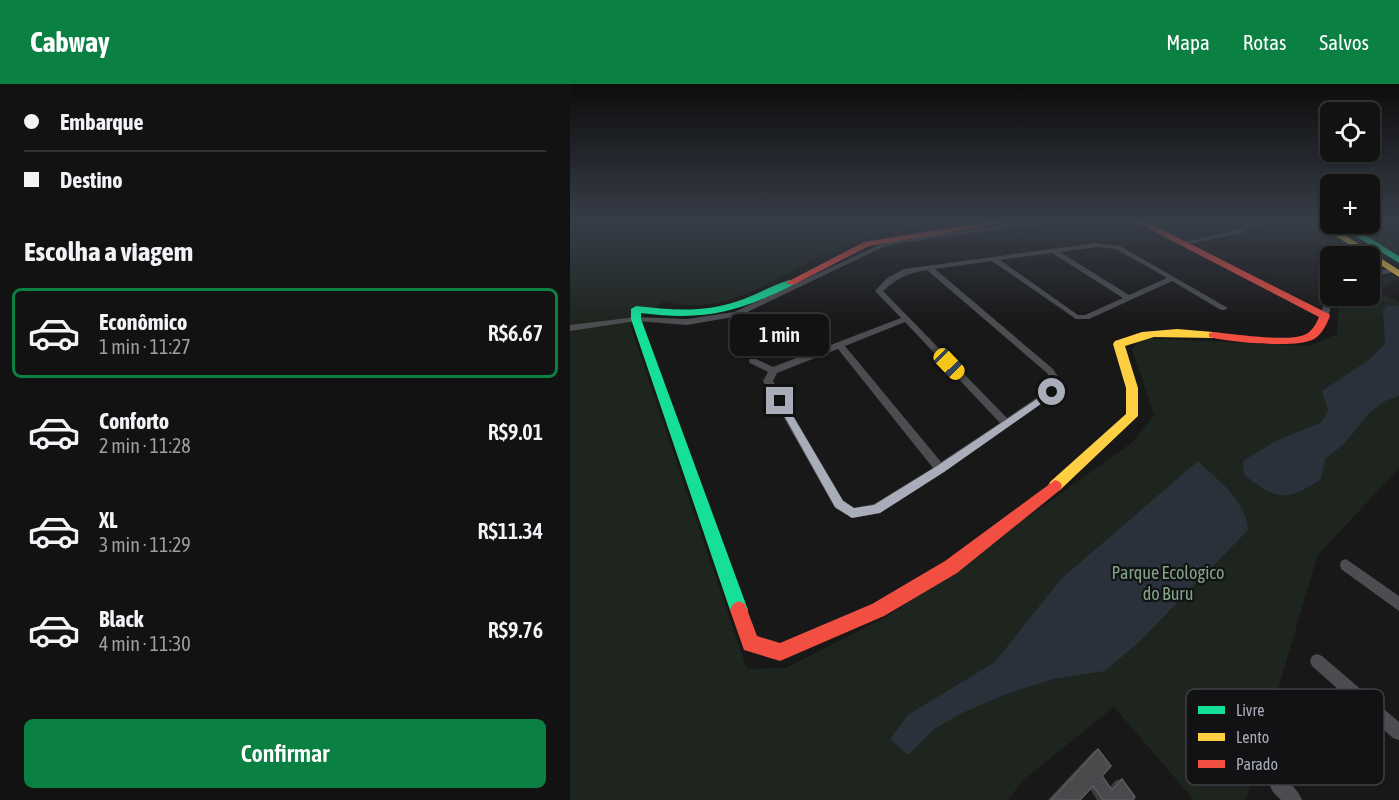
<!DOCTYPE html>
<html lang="pt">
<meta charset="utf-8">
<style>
:root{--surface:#121212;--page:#1f2020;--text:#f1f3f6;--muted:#9c9e9f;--line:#313232;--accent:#0b8043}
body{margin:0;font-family:"Asap Condensed",sans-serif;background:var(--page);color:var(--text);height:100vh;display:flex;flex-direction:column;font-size:22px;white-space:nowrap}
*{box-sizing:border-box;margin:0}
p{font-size:20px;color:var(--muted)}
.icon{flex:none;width:33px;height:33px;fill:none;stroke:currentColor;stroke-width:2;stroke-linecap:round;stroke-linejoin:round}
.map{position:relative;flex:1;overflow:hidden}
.panel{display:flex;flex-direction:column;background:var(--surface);width:570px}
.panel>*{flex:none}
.guide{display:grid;align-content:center;height:132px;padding:0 24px;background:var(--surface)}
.controls{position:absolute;left:750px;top:18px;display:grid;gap:12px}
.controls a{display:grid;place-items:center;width:60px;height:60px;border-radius:9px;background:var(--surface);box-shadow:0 2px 4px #0004,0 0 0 2px var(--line);font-size:30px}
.end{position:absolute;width:27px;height:27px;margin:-14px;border:8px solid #a9adb9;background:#111;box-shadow:0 0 0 3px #111}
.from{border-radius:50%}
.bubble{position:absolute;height:42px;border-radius:9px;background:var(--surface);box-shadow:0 2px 4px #0004,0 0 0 2px var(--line);font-size:20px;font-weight:600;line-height:42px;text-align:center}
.car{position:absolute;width:18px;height:36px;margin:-18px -9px;border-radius:8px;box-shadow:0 0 4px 2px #0007;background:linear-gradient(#f5c518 24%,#345 0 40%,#f5c518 0 76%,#345 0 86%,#f5c518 0)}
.guide b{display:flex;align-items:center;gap:21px;height:57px;font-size:22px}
.guide b+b{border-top:2px solid var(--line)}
.guide i{width:15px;height:15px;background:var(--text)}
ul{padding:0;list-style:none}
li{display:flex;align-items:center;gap:18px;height:90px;margin:0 12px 9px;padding:0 12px;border:3px solid transparent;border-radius:9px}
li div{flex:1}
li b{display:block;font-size:22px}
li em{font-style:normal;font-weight:600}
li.on{border-color:var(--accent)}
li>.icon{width:54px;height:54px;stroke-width:1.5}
h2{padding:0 24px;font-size:27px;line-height:72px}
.button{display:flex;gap:12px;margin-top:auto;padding:12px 24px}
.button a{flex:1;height:69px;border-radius:9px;background:var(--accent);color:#fff;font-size:24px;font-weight:600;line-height:69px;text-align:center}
header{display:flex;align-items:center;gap:36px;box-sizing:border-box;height:84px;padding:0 30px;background:var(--accent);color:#fff}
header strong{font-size:28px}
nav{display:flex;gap:33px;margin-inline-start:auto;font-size:21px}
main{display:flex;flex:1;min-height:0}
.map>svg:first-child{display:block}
.green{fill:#1e251f}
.water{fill:#2b313a}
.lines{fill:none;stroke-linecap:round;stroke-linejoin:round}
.street{fill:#4c4d51;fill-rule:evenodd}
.fast{fill:#16e098;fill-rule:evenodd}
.slow{fill:#ffcf43;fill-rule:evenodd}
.jam{fill:#f24e42;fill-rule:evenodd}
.wall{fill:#3e3e40}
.building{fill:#4a4a4d;stroke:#585a5e;stroke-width:1.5}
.route{fill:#a9adb9}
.labels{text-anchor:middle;stroke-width:4.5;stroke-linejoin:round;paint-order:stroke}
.near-park-label{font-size:18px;fill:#80a485;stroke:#121214}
.key{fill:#121214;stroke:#3f4046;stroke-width:1.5}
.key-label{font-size:16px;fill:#a9adb9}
</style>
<header>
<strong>Cabway</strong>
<nav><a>Mapa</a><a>Rotas</a><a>Salvos</a></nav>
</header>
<main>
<section class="panel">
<div class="guide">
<b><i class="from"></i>Embarque</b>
<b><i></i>Destino</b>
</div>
<h2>Escolha a viagem</h2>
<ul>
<li class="on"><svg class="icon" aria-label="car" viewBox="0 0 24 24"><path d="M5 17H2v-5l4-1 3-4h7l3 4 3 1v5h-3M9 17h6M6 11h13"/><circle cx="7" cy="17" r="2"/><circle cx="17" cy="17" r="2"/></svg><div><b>Econômico</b><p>1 min · 11:27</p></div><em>R$6.67</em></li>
<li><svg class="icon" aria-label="car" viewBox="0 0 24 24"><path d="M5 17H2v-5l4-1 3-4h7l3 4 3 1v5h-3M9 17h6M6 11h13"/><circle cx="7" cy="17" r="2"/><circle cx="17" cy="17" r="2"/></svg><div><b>Conforto</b><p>2 min · 11:28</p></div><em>R$9.01</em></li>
<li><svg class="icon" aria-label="car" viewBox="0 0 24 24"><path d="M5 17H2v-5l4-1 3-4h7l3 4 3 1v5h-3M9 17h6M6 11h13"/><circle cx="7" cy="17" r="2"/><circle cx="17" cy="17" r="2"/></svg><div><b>XL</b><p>3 min · 11:29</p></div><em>R$11.34</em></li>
<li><svg class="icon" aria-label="car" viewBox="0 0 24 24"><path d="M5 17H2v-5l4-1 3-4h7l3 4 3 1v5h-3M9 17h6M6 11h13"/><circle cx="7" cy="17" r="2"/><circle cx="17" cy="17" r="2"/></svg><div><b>Black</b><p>4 min · 11:30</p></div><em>R$9.76</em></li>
</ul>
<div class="button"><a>Confirmar</a></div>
</section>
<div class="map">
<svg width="829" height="716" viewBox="0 0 829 716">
<rect width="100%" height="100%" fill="#181818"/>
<!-- green -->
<g class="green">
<path d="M0,137H401C363,142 323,145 287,157C225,177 163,238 94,217L60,241L177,585L216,584L318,532L563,358L584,331L562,265L571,254L740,262L767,250L769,212H800V195L823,191L829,194V198L824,195L809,209L829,217V384L747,472L676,716H624L544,623L452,697L438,716H0Z"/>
<path d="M800,137H829V170L777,140H800Z"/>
</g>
<!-- water -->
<g class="water">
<path d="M818,222H829V312L815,317L799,329L775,359L755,375L751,395C716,419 707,416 674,391L673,377L706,357L752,338L758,326L752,307L799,276L815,260L813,226Z"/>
<path d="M628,377C649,398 676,415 678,446L569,558L535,587L483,595L434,611L390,630L363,646L338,671L320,655L338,631L425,578L491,495Z"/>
</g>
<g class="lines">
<!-- street -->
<g class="street">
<path d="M468,137H490L330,159L313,163L169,232L117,241L66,237L0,247V241L66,233L117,235L164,228L309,161L330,155Z"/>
<path d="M685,137H694L667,150L613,161L610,159L663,147Z"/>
<path d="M526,159L550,162L658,224L654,226H651L602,197L519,235H506L422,177L365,185L483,285L491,297L485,310L374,388L310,429L282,434L265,424L193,297L198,288L180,279L179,277L180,275H186L203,283L331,234L305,207L317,194L334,185ZM526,163L546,165L597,194L559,211L490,168ZM482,169L553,214L515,231H508L430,176ZM357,186L477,289L481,297L478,306L437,334L313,207C327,194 339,189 357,186ZM335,238L430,339L371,378L275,262ZM268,265L363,384L304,420L284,424L273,416L203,297L207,289Z"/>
<path d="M822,184L826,186L825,188L800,193V189Z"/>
<path d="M757,201H760V212H762L759,232L755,234L751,232Z"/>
<path d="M776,475L829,512V527L771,485L770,481L771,477Z"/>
<path d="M747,570L752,572L829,638V656L823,654L742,582L740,577L742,572Z"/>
<path d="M709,693C719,697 728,706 732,716H711L703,708L700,702L703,696Z"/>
</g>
<!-- fast -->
<g class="fast">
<path d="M771,140H777L829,172V179L771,143Z"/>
<path d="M220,196L223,197V201C166,229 135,237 71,229V235L178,526L175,532L169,535L163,532L160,526L61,235V225L66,222C102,226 133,229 168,217C186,211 202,201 220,196Z"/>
</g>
<!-- slow -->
<g class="slow">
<path d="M743,137H753L829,186V193Z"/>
<path d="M607,245L643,248L648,251L643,254L584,253L555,262L568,304V332L490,406L485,408L480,406L478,402L480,398L556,330V304L543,260L545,257L572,248Z"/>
</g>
<!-- jam -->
<g class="jam">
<path d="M423,137H445L299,162L223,201L215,199L294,158Z"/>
<path d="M564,137H575L759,230L760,232C757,240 752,250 744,255C727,265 659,258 639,253V249L643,248C663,250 717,258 734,251C742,248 746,240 749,233Z"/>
<path d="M485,396L490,398L492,402L490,406L387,489L314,532L210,577L174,566L160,526L163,520L169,517L175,520L187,552L210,559L302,520L375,477Z"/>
</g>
</g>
<!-- wall -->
<path class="wall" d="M528,665L532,692L540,703L546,696L552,695L563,716H527L520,705L510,716H478L524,667Z"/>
<!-- building -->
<path class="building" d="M528,665L541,682L532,692L542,706L552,695L565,713L563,716H533L523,702L510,716H481Z"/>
<!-- sky -->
<linearGradient id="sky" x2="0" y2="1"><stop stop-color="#0d0d0d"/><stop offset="0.58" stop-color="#373d48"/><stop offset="1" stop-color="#373d48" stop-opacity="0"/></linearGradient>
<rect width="829" height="238" fill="url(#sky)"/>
<!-- route -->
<path class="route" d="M482,305L485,306V310L374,388L310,429L282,434L265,423L206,317L210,314L213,315L273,417L284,424L304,421L367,382Z"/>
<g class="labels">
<!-- near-park labels -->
<g class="near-park-label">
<text x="598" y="495">Parque Ecologico<tspan x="598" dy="21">do Buru</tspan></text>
</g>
</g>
<!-- legend -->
<rect x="616" y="605" width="198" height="96" rx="9" class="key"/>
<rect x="628" y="622" width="27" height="8" fill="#16e098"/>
<rect x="628" y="649" width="27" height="8" fill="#ffcf43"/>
<rect x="628" y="676" width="27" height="8" fill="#f24e42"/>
<g class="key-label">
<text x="666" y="632">Livre</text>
<text x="666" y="659">Lento</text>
<text x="666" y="686">Parado</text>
</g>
</svg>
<div class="controls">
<a><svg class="icon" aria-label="locate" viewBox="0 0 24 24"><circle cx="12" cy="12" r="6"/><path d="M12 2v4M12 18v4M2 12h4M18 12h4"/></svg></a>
<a>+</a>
<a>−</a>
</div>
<i class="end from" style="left:482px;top:308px"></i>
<i class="end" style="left:210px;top:317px"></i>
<div class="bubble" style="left:160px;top:230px;width:99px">1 min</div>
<i class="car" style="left:379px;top:280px;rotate:136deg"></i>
</div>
</main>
